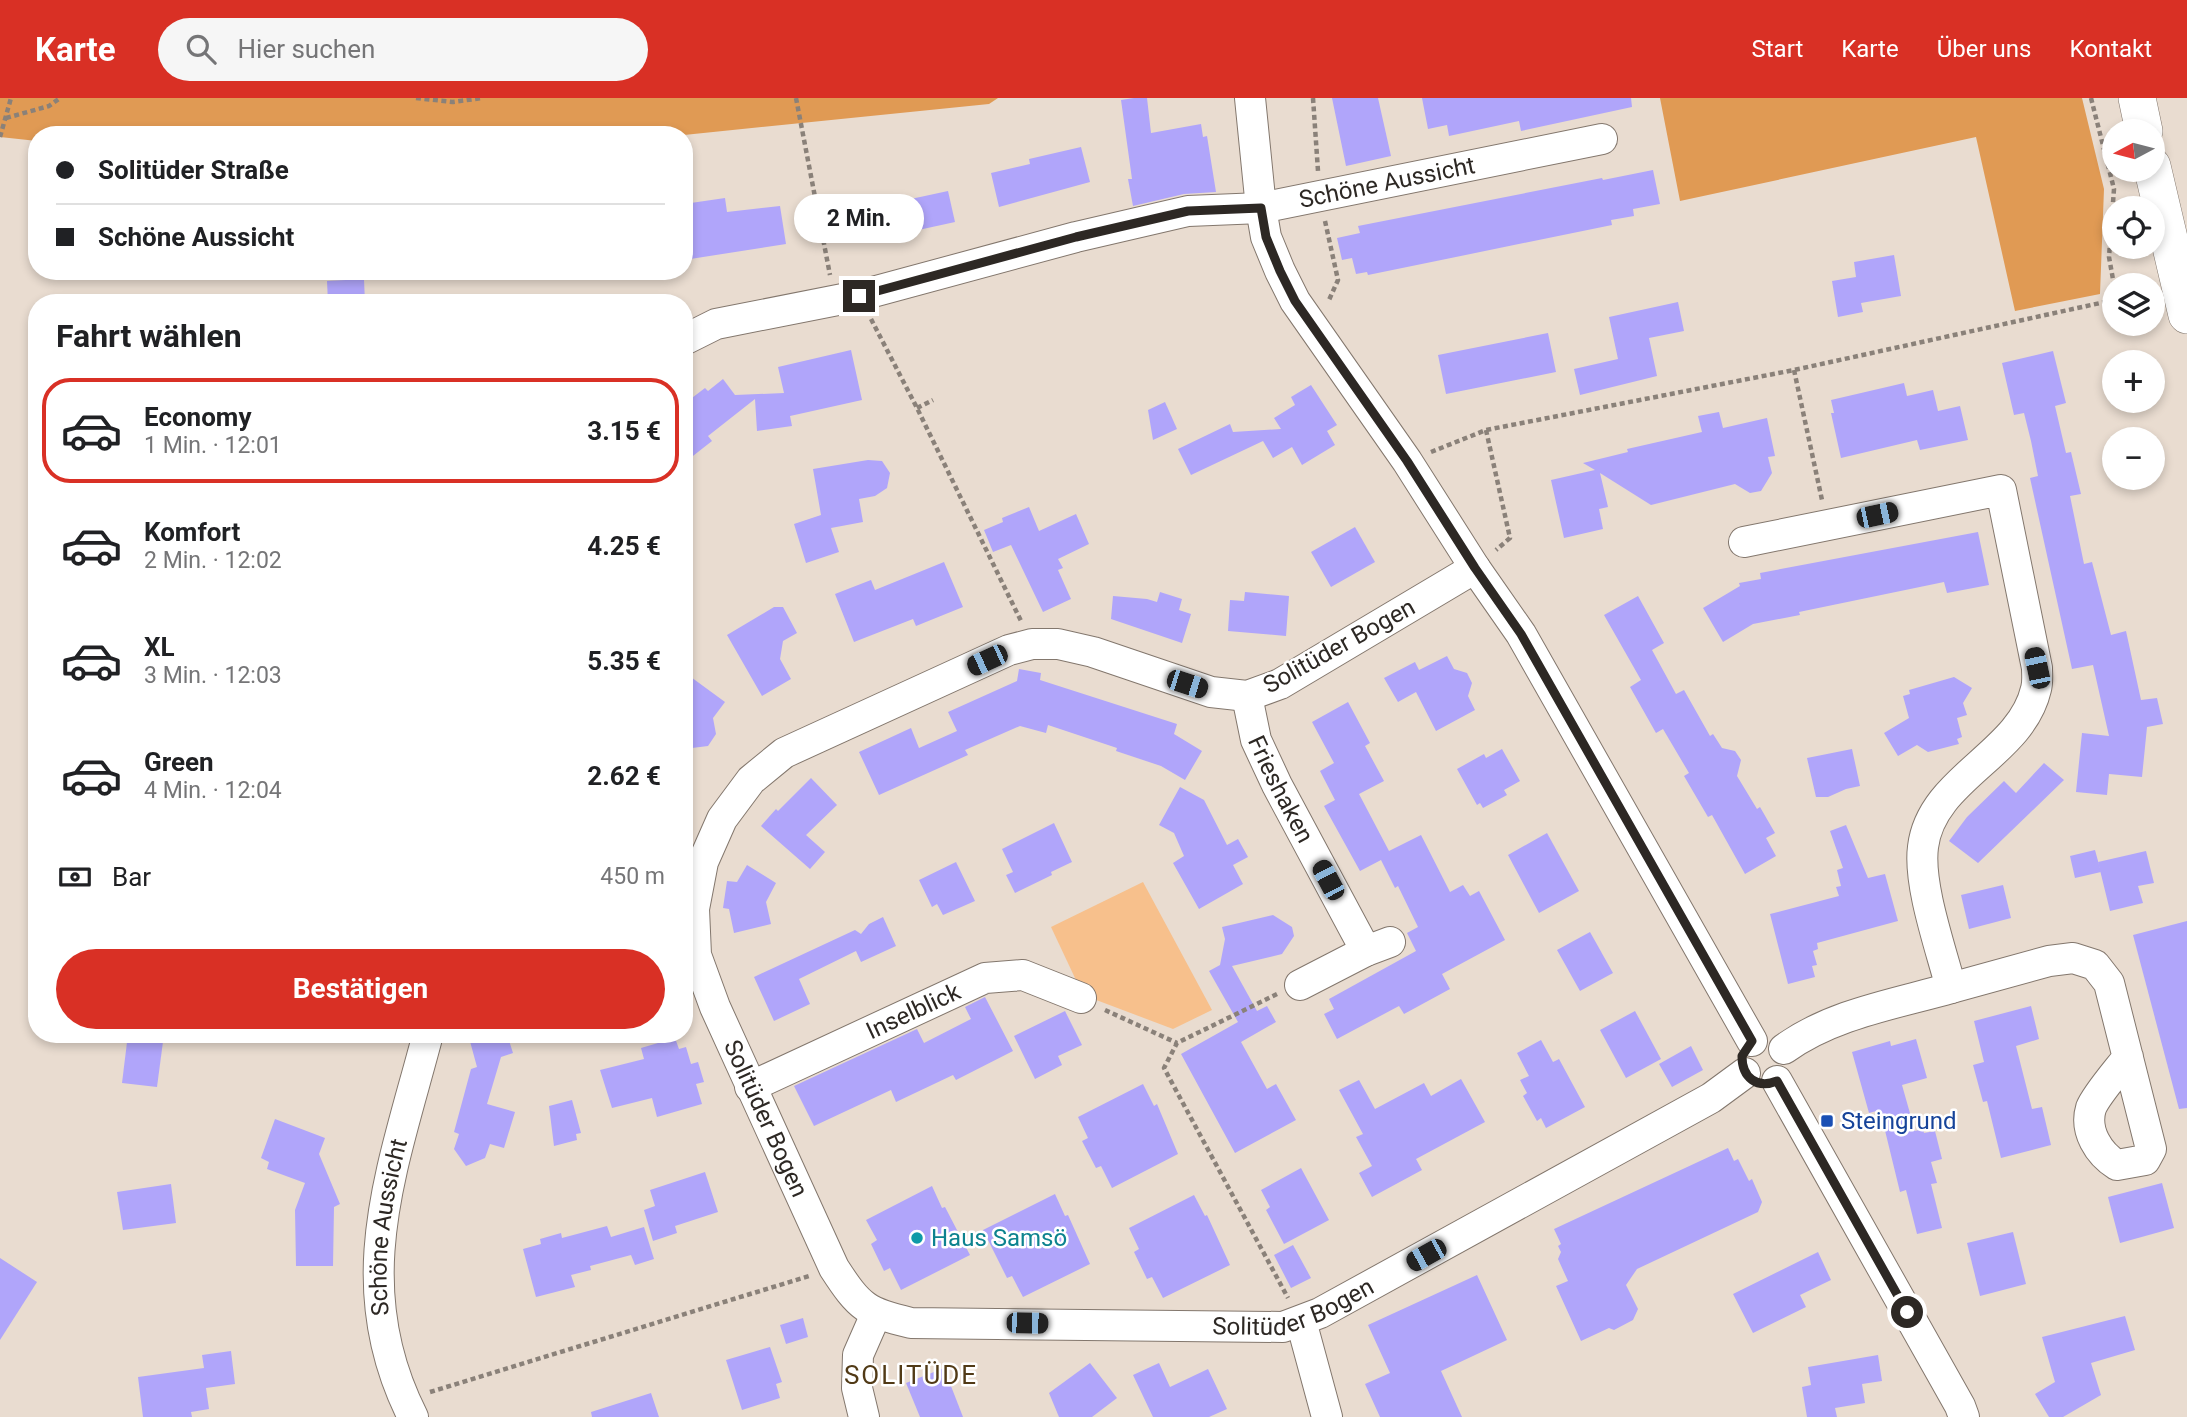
<!DOCTYPE html>
<html lang="de">
<meta charset="utf-8">
<style>
:root{--surface:#fff;--page:#f6f6f6;--text:#202124;--muted:#757577;--line:#e0e0e0;--accent:#d93025}
body{margin:0;font-family:Roboto,sans-serif;background:var(--page);color:var(--text);height:100vh;display:flex;flex-direction:column;font-size:26px;white-space:nowrap}
*{box-sizing:border-box;margin:0}
p{font-size:23px;color:var(--muted)}
.icon{flex:none;width:38px;height:38px;fill:none;stroke:currentColor;stroke-width:2;stroke-linecap:round;stroke-linejoin:round}
.map{position:relative;flex:1;overflow:hidden}
.details{position:absolute;left:28px;top:196px;width:665px;height:749px;display:flex;flex-direction:column;background:var(--surface);border-radius:28px;box-shadow:0 4px 10px #0003}
.details>*{flex:none}
.hud{position:absolute;left:28px;top:28px;width:665px;height:154px;border-radius:28px;box-shadow:0 4px 10px #0003;display:grid;align-content:center;height:154px;padding:0 28px;background:var(--surface)}
.needle{width:46px;rotate:263deg}
.buttons{position:absolute;left:2102px;top:21px;display:grid;gap:14px}
.buttons a{display:grid;place-items:center;width:63px;height:63px;border-radius:50%;background:var(--surface);box-shadow:0 4px 10px #0003;font-size:35px}
.end{position:absolute;width:32px;height:32px;margin:-16px;border:9px solid #2d2824;background:#fff;box-shadow:0 0 0 4px #fff}
.from{border-radius:50%}
.bubble{position:absolute;height:49px;border-radius:24px;background:var(--surface);box-shadow:0 4px 10px #0003;font-size:23px;font-weight:700;line-height:49px;text-align:center}
.car{position:absolute;width:21px;height:42px;margin:-21px -10px;border-radius:9px;box-shadow:0 0 5px 2px #0007;background:linear-gradient(#222 24%,#8ab4d8 0 40%,#222 0 76%,#8ab4d8 0 86%,#222 0)}
.hud b{display:flex;align-items:center;gap:24px;height:66px;font-size:26px}
.hud b+b{border-top:2px solid var(--line)}
.hud i{width:18px;height:18px;background:var(--text)}
ul{padding:0;list-style:none}
li{display:flex;align-items:center;gap:21px;height:105px;margin:0 14px 10px;padding:0 14px;border:4px solid transparent;border-radius:28px}
li div{flex:1}
li b{display:block;font-size:26px}
li em{font-style:normal;font-weight:700}
li.selected{border-color:var(--accent)}
li>.icon{width:63px;height:63px;stroke-width:1.5}
h2{padding:0 28px;font-size:32px;line-height:84px}
.pay{display:flex;align-items:center;gap:18px;height:77px;padding:0 28px;font-size:26px}
.pay p{margin-inline-start:auto}
.action{display:flex;gap:14px;margin-top:auto;padding:14px 28px}
.action a{flex:1;height:80px;border-radius:42px;background:var(--accent);color:#fff;font-size:28px;font-weight:700;line-height:80px;text-align:center}
header{display:flex;align-items:center;gap:42px;box-sizing:border-box;height:98px;padding:0 35px;background:var(--accent);color:#fff}
header strong{font-size:33px}
nav{display:flex;gap:38px;margin-inline-start:auto;font-size:24px}
.search{width:490px;height:63px;background:var(--page);display:flex;align-items:center;gap:18px;box-sizing:border-box;padding:0 24px;border-radius:38px;color:var(--muted);font-size:26px}
.map>svg:first-child{display:block}
.green{fill:#f7c08c}
.forest{fill:#e09a54}
.building{fill:#b0a5fa}
.lines{fill:none;stroke-linecap:round;stroke-linejoin:round}
.minor-casing{stroke:#83776d;stroke-width:32}
.major-casing{stroke:#83776d;stroke-width:38}
.path{stroke:#8a8179;stroke-width:4.5;stroke-dasharray:5 3.5;stroke-linecap:butt}
.minor{stroke:#fff;stroke-width:30}
.major{stroke:#fff;stroke-width:37}
.route{stroke:#2d2824;stroke-width:9}
.transit-dot{fill:#1a4fb4;stroke:#fff;stroke-width:2.5}
.culture-dot{fill:#0f9aa8;stroke:#fff;stroke-width:2.5}
.labels{text-anchor:middle;stroke-width:5;stroke-linejoin:round;paint-order:stroke}
.street-label{font-size:24px;fill:#2d2824;stroke:#fff}
.transit-label{font-size:24px;fill:#164399;stroke:#fff;text-anchor:start}
.culture-label{font-size:24px;fill:#0d838f;stroke:#fff;text-anchor:start}
.neighbourhood-label{font-size:26px;letter-spacing:2px;fill:#513a16;stroke:#fff}
</style>
<header>
<strong>Karte</strong>
<div class="search"><svg class="icon" aria-label="search" viewBox="0 0 24 24"><circle cx="10" cy="10" r="6"/><path d="M15 15l6 6"/></svg>Hier suchen</div>
<nav><a>Start</a><a>Karte</a><a>Über uns</a><a>Kontakt</a></nav>
</header>
<div class="map">
<svg width="2187" height="1319" viewBox="0 0 2187 1319">
<rect width="100%" height="100%" fill="#e9dcd0"/>
<!-- green -->
<path class="green" d="M1143,784L1212,912L1173,931L1083,897L1051,829Z"/>
<!-- forest -->
<g class="forest">
<path d="M0,0H998L989,6L684,37H37V43L0,39Z"/>
<path d="M1660,0H2082L2104,91L2100,196L2015,213L1976,39L1680,103Z"/>
</g>
<!-- building -->
<g class="building">
<path d="M1134,0H1147L1151,35L1201,26L1203,39L1207,38L1216,94L1184,96L1133,108L1128,81H1132L1121,2Z"/>
<path d="M1332,0H1378L1391,58L1346,68Z"/>
<path d="M1422,0H1631L1632,9L1521,33L1519,23L1449,38L1447,27L1428,31Z"/>
<path d="M1081,49L1090,84L999,109L991,75L1030,66L1029,61Z"/>
<path d="M1653,72L1660,106L1633,111L1634,118L1611,122L1612,127L1368,177L1367,174L1356,176L1352,160L1342,162L1337,140L1360,135L1358,128L1602,80L1603,82Z"/>
<path d="M948,93L955,124L891,138L883,107Z"/>
<path d="M881,98L887,126L835,138L829,110Z"/>
<path d="M725,100L727,114L780,108L786,146L684,162V106Z"/>
<path d="M1894,157L1901,198L1861,205L1863,214L1838,219L1832,183L1856,179L1854,164Z"/>
<path d="M364,181L365,205H328L327,183Z"/>
<path d="M1678,204L1684,233L1649,240L1657,278L1580,297L1574,271L1618,261L1609,219Z"/>
<path d="M1548,235L1556,274L1446,296L1438,257Z"/>
<path d="M851,252L862,302L790,318L792,328L757,333L755,301L708,338L712,343L684,365V306L705,290L708,293L723,281L735,297L784,295L778,269Z"/>
<path d="M2053,253L2066,305L2055,308L2066,355L2071,354L2081,396L2070,398L2084,466L2092,464L2111,537L2126,533L2141,602L2157,600L2163,626L2147,629L2142,679L2109,676L2107,697L2076,694L2082,635L2109,638L2093,567L2072,571L2030,380L2038,378L2031,343L2024,315L2014,317L2002,265Z"/>
<path d="M1904,285L1907,298L1933,292L1938,313L1960,308L1968,342L1920,352L1917,342L1841,360L1831,315H1834L1831,302Z"/>
<path d="M1311,287L1337,327L1327,333L1335,347L1302,367L1292,349L1273,360L1263,343L1191,377L1178,351L1230,326L1233,334L1281,331L1274,320L1295,307L1291,299Z"/>
<path d="M1165,304L1177,331L1153,342L1148,312Z"/>
<path d="M1719,314L1723,330L1767,320L1775,358L1768,359L1772,375L1761,393L1750,395L1735,386L1651,407L1600,375L1608,409L1599,411L1603,431L1564,440L1551,382L1595,372L1583,365L1628,354L1627,351L1702,334L1698,318Z"/>
<path d="M868,362L882,363L890,375L887,390L875,398L859,401L863,424L831,430L839,454L806,465L794,426L821,417L813,371Z"/>
<path d="M1029,409L1039,433L1076,416L1089,446L1058,461L1063,470L1058,472L1071,501L1043,514L1011,447L993,454L984,432L1003,424L1002,420Z"/>
<path d="M1355,429L1375,464L1331,489L1311,454Z"/>
<path d="M1978,434L1989,487L1947,495L1944,484L1799,514L1800,517L1753,526L1723,544L1703,510L1740,488L1739,485L1761,481L1760,475Z"/>
<path d="M944,464L963,509L916,528L913,521L854,544L835,496L871,482L875,492Z"/>
<path d="M1160,494L1182,501L1179,512L1191,516L1182,545L1111,521L1113,498L1147,501L1157,504Z"/>
<path d="M1245,494L1289,498L1286,538L1228,533L1230,502L1244,503Z"/>
<path d="M1638,498L1664,545L1652,552L1676,596L1684,592L1710,638L1713,636L1722,650L1735,653L1741,662L1737,678L1757,711L1760,709L1775,735L1766,740L1776,758L1745,776L1712,717L1708,719L1684,678L1689,675L1663,631L1656,635L1630,589L1641,582L1604,517Z"/>
<path d="M774,509H783L797,535L783,543L780,561L791,581L762,598L727,537Z"/>
<path d="M1447,558L1454,571L1467,575L1472,585L1468,598L1475,612L1436,633L1416,594L1398,604L1384,580L1415,564L1419,572Z"/>
<path d="M1019,571L1041,575L1040,582L1177,626L1174,636L1202,653L1185,682L1161,668L1116,653L1117,650L1048,627L1046,635L1020,628L965,652L968,657L879,697L859,654L911,630L919,650L957,633L948,614L1017,583Z"/>
<path d="M684,574L725,604L713,620L716,636L708,648L684,651Z"/>
<path d="M1954,579L1972,590L1963,605L1967,617L1957,620L1962,639L1957,641L1959,646L1928,654L1917,647L1898,658L1884,635L1909,620L1903,598L1910,596L1909,592Z"/>
<path d="M1348,604L1370,645L1365,648L1384,683L1359,696L1389,753L1421,737L1450,794L1463,787L1470,798L1479,793L1505,842L1442,876L1450,891L1404,916L1399,908L1337,941L1324,916L1334,911L1329,901L1416,853L1407,835L1418,829L1398,788L1395,790L1381,762L1360,773L1324,708L1335,702L1320,673L1334,665L1312,624Z"/>
<path d="M1502,651L1520,683L1504,692L1507,697L1483,710L1480,705L1477,707L1457,671L1484,656L1486,660Z"/>
<path d="M1852,651L1860,688L1846,691L1828,699H1816L1807,660Z"/>
<path d="M2044,665L2064,682L1978,765L1949,743L1967,719L2004,683L2016,695Z"/>
<path d="M811,680L837,707L806,737L825,754L810,771L761,728L776,711L778,713Z"/>
<path d="M1180,689L1204,702L1227,747L1238,741L1248,759L1233,767L1243,786L1199,811L1173,765L1184,758L1174,735L1159,727Z"/>
<path d="M1054,725L1072,764L1051,774L1052,777L1015,795L1006,777L1013,774L1002,751Z"/>
<path d="M1846,727L1868,780L1885,776L1898,823L1817,845L1818,851L1813,853L1817,867L1812,868L1815,879L1788,886L1770,816L1839,798L1836,789L1841,788L1837,772L1843,770L1830,733Z"/>
<path d="M1547,735L1579,793L1539,815L1508,757Z"/>
<path d="M2095,752L2101,774L2075,780L2070,758Z"/>
<path d="M2146,753L2154,785L2138,788L2143,805L2110,813L2098,764Z"/>
<path d="M956,764L975,803L943,817L937,806L932,809L919,782Z"/>
<path d="M747,767L776,785L766,804L771,826L734,835L729,811L723,810L727,783L737,784Z"/>
<path d="M2003,787L2011,820L1969,831L1961,797Z"/>
<path d="M1273,817L1292,829L1294,838L1282,856L1232,868L1257,913L1267,908L1276,924L1241,944L1267,991L1276,986L1296,1022L1235,1055L1181,956L1238,924L1209,873L1220,867L1225,841L1222,829Z"/>
<path d="M883,819L896,848L861,864L856,853L799,881L810,906L774,923L754,879L855,832L861,836L869,826Z"/>
<path d="M2187,823V1010L2179,1011L2133,837Z"/>
<path d="M1590,834L1613,875L1580,893L1557,852Z"/>
<path d="M985,899L1013,953L956,982L953,977L896,1004L891,992L814,1028L794,988L917,931L924,945L971,921L965,909Z"/>
<path d="M2031,908L2039,941L2016,948L2032,1011L2042,1009L2051,1047L2001,1060L1987,1003L1983,1004L1973,967L1984,964L1974,923Z"/>
<path d="M1065,913L1082,947L1058,958L1062,967L1035,981L1014,938Z"/>
<path d="M1635,913L1661,961L1626,980L1600,932Z"/>
<path d="M128,936H164L157,989L122,985Z"/>
<path d="M468,936H507L513,955L501,959L487,1006L515,1014L504,1050L490,1046L485,1060L466,1068L454,1051L459,1036L454,1034L471,971L477,969Z"/>
<path d="M675,940L679,951L686,949L691,966L698,964L704,984L696,986L702,1006L657,1019L652,1000L612,1010L600,972L644,961L641,950Z"/>
<path d="M1916,941L1927,980L1902,987L1915,1033L1923,1031L1924,1035L1935,1033L1942,1061L1931,1064L1937,1085L1931,1086L1942,1130L1917,1136L1906,1092L1900,1094L1880,1012L1869,1015L1852,954L1890,943L1891,948Z"/>
<path d="M1541,942L1553,964L1559,961L1585,1009L1546,1030L1541,1020L1537,1023L1523,998L1527,995L1520,982L1529,978L1517,955Z"/>
<path d="M1691,948L1703,972L1672,989L1659,966Z"/>
<path d="M1461,981L1485,1024L1416,1061L1422,1072L1372,1099L1359,1075L1372,1068L1356,1039L1363,1036L1339,992L1359,982L1375,1011L1424,985L1431,998Z"/>
<path d="M1143,986L1154,1008L1157,1006L1178,1056L1112,1090L1101,1068L1096,1070L1082,1043L1088,1040L1078,1019Z"/>
<path d="M572,1002L581,1035L576,1036L577,1042L554,1048L549,1008Z"/>
<path d="M275,1021L325,1040L319,1056L340,1106L334,1109L333,1168H296L295,1112L305,1085L267,1071L269,1064L261,1060Z"/>
<path d="M1728,1050L1734,1063L1738,1061L1749,1083L1752,1081L1762,1104L1758,1114L1637,1171L1626,1187L1638,1211L1633,1222L1614,1232L1609,1230L1581,1243L1556,1188L1568,1183L1558,1161L1561,1154L1558,1148L1561,1146L1554,1131Z"/>
<path d="M1301,1070L1329,1122L1284,1146L1266,1112L1270,1109L1261,1092Z"/>
<path d="M705,1074L718,1114L675,1128L677,1135L653,1143L644,1112L655,1108L650,1092Z"/>
<path d="M2162,1085L2174,1130L2120,1145L2108,1099Z"/>
<path d="M171,1086L176,1125L123,1132L117,1094Z"/>
<path d="M932,1088L942,1110L945,1109L970,1157L901,1192L890,1170L884,1173L871,1146L877,1142L866,1122Z"/>
<path d="M1055,1096L1065,1118L1068,1117L1090,1166L1023,1199L1012,1178L1007,1180L983,1132Z"/>
<path d="M1194,1097L1205,1118L1207,1117L1230,1167L1163,1200L1152,1179L1147,1181L1134,1154L1139,1151L1129,1130Z"/>
<path d="M607,1128L611,1139L644,1129L654,1161L635,1167L631,1157L590,1168L591,1172L571,1177L575,1189L536,1199L523,1151L541,1146L540,1141L561,1135L562,1140Z"/>
<path d="M2013,1134L2026,1186L1980,1198L1967,1145Z"/>
<path d="M1293,1147L1311,1180L1291,1190L1274,1157Z"/>
<path d="M1818,1154L1831,1182L1800,1197L1806,1209L1753,1235L1733,1196Z"/>
<path d="M0,1160L37,1184L0,1242Z"/>
<path d="M1477,1177L1507,1242L1441,1273L1462,1319H1380L1365,1286L1390,1275L1368,1227Z"/>
<path d="M2125,1218L2135,1252L2091,1265L2101,1297L2063,1319H2049L2035,1296L2055,1284L2042,1239Z"/>
<path d="M803,1220L808,1239L786,1246L780,1227Z"/>
<path d="M770,1249L782,1284L776,1286L780,1300L742,1312L726,1262Z"/>
<path d="M231,1253L235,1286L206,1290L209,1311L191,1314L192,1319H143L138,1279L204,1270L202,1257Z"/>
<path d="M1878,1257L1882,1283L1862,1286L1865,1305L1835,1310L1837,1319H1807L1802,1289L1811,1287L1808,1269Z"/>
<path d="M1090,1265L1117,1300L1092,1319H1059L1049,1295Z"/>
<path d="M1159,1265L1170,1289L1208,1271L1227,1311L1209,1319H1153L1133,1277Z"/>
<path d="M944,1270L963,1319H920L906,1285Z"/>
<path d="M651,1295L659,1319H592L591,1314Z"/>
</g>
<g class="lines">
<defs>
<g id="minor">
<path d="M1250,0L1261,110L1266,139L1280,173L1295,203L1407,363L1475,470L1521,536L1752,943"/>
<path id="s1" d="M684,242L716,226L858,198L1076,139L1188,113L1261,110L1602,41"/>
<path d="M1744,444L2001,392L2037,570C2037,576 2038,584 2036,591C2021,657 1931,680 1923,749C1918,787 1941,851 1951,890C1895,906 1832,916 1784,951"/>
<path id="s2" d="M1475,470L1280,586L1247,598L1211,594L1093,554L1058,546H1032L1009,552L784,655L751,682L722,721L703,764L694,811L696,857L715,909L834,1170C860,1210 866,1214 911,1225L1283,1229L1320,1215L1711,1000L1745,975"/>
<path id="s3" d="M1247,598L1256,642L1277,687L1366,853"/>
<path d="M1300,887L1366,853L1390,844"/>
<path d="M1951,890L2049,863L2073,860L2095,867L2109,885L2151,1051L2145,1062L2117,1067C2099,1056 2084,1033 2091,1010C2096,997 2119,971 2128,959"/>
<path d="M1777,983L1960,1308L1964,1319"/>
<path id="s4" d="M750,989L985,880L1023,877L1081,900"/>
<path d="M1301,1223L1327,1319"/>
<path id="s5" d="M413,1319C345,1186 393,1070 428,936"/>
<path d="M864,1319L857,1290L858,1257L876,1216"/>
</g>
<g id="major">
<path d="M2137,0L2144,33"/>
<path d="M2152,68L2187,217"/>
</g>
</defs>
<!-- minor casing -->
<use href="#minor" class="minor-casing"/>
<!-- major casing -->
<use href="#major" class="major-casing"/>
<!-- path -->
<g class="path">
<path d="M416,0L453,4L482,0"/>
<path d="M796,0L830,177"/>
<path d="M1313,0L1318,73"/>
<path d="M2091,0L2114,91L2109,159L2114,187"/>
<path d="M6,20L49,8L60,0"/>
<path d="M0,39L11,0"/>
<path d="M1325,123L1338,182L1329,202"/>
<path d="M871,221L917,310L1021,523"/>
<path d="M1794,272L1822,402"/>
<path d="M917,310L933,302"/>
<path d="M1486,332L1510,440L1496,452"/>
<path d="M1431,354L1486,332L1794,272L2114,202"/>
<path d="M1277,896L1177,945L1164,970L1288,1200"/>
<path d="M1105,912L1177,945"/>
<path d="M430,1294L809,1178"/>
</g>
<!-- minor -->
<use href="#minor" class="minor"/>
<!-- major -->
<use href="#major" class="major"/>
</g>
<g class="lines">
<!-- route -->
<path class="route" d="M859,198L1076,139L1188,113L1261,110L1266,139L1280,173L1295,203L1407,363L1475,470L1521,536L1752,943L1742,958C1742,980 1757,991 1777,983L1907,1214"/>
</g>
<!-- markers -->
<rect class="transit-dot" x="1820" y="1016" width="14" height="14" rx="3.5"/>
<circle class="culture-dot" cx="917" cy="1140" r="7"/>
<g class="labels">
<!-- street labels -->
<g class="street-label">
<text dy="8" stroke="none"><textPath href="#s1" startOffset="723">Schöne Aussicht</textPath></text>
<text transform="translate(1339 548) rotate(-29)" y="8">Solitüder Bogen</text>
<text dy="8" stroke="none"><textPath href="#s3" startOffset="100">Frieshaken</textPath></text>
<text dy="8" stroke="none"><textPath href="#s4" startOffset="180">Inselblick</textPath></text>
<text dy="8" stroke="none"><textPath href="#s2" startOffset="1166">Solitüder Bogen</textPath></text>
<text dy="8" stroke="none"><textPath href="#s5" startOffset="196">Schöne Aussicht</textPath></text>
<text dy="8" stroke="none"><textPath href="#s2" startOffset="1815">Solitüder Bogen</textPath></text>
</g>
<!-- transit labels -->
<g class="transit-label">
<text x="1841" y="1031">Steingrund</text>
</g>
<!-- culture labels -->
<g class="culture-label">
<text x="931" y="1148">Haus Samsö</text>
</g>
<!-- neighbourhood labels -->
<g class="neighbourhood-label">
<text x="911" y="1286">SOLITÜDE</text>
</g>
</g>
</svg>
<div class="buttons">
<a><svg class="needle" viewBox="-14 -14 28 28"><path d="M0-13l5 13h-10z" fill="#e53935"/><path d="M0 13l5-13h-10z" fill="#757577"/></svg></a>
<a><svg class="icon" aria-label="locate" viewBox="0 0 24 24"><circle cx="12" cy="12" r="6"/><path d="M12 2v4M12 18v4M2 12h4M18 12h4"/></svg></a>
<a><svg class="icon" aria-label="layers" viewBox="0 0 24 24"><path d="M12 4l9 5-9 5-9-5zM3 14l9 5 9-5"/></svg></a>
<a>+</a>
<a>−</a>
</div>
<i class="end from" style="left:1907px;top:1214px"></i>
<i class="end" style="left:859px;top:198px"></i>
<div class="bubble" style="left:794px;top:96px;width:130px">2 Min.</div>
<i class="car" style="left:1877px;top:417px;rotate:78deg"></i>
<i class="car" style="left:987px;top:562px;rotate:245deg"></i>
<i class="car" style="left:2037px;top:570px;rotate:348deg"></i>
<i class="car" style="left:1187px;top:586px;rotate:108deg"></i>
<i class="car" style="left:1328px;top:782px;rotate:332deg"></i>
<i class="car" style="left:1426px;top:1157px;rotate:241deg"></i>
<i class="car" style="left:1027px;top:1225px;rotate:91deg"></i>
<div class="hud">
<b><i class="from"></i>Solitüder Straße</b>
<b><i></i>Schöne Aussicht</b>
</div>
<section class="details">
<h2>Fahrt wählen</h2>
<ul>
<li class="selected"><svg class="icon" aria-label="car" viewBox="0 0 24 24"><path d="M5 17H2v-5l4-1 3-4h7l3 4 3 1v5h-3M9 17h6M6 11h13"/><circle cx="7" cy="17" r="2"/><circle cx="17" cy="17" r="2"/></svg><div><b>Economy</b><p>1 Min. · 12:01</p></div><em>3.15 €</em></li>
<li><svg class="icon" aria-label="car" viewBox="0 0 24 24"><path d="M5 17H2v-5l4-1 3-4h7l3 4 3 1v5h-3M9 17h6M6 11h13"/><circle cx="7" cy="17" r="2"/><circle cx="17" cy="17" r="2"/></svg><div><b>Komfort</b><p>2 Min. · 12:02</p></div><em>4.25 €</em></li>
<li><svg class="icon" aria-label="car" viewBox="0 0 24 24"><path d="M5 17H2v-5l4-1 3-4h7l3 4 3 1v5h-3M9 17h6M6 11h13"/><circle cx="7" cy="17" r="2"/><circle cx="17" cy="17" r="2"/></svg><div><b>XL</b><p>3 Min. · 12:03</p></div><em>5.35 €</em></li>
<li><svg class="icon" aria-label="car" viewBox="0 0 24 24"><path d="M5 17H2v-5l4-1 3-4h7l3 4 3 1v5h-3M9 17h6M6 11h13"/><circle cx="7" cy="17" r="2"/><circle cx="17" cy="17" r="2"/></svg><div><b>Green</b><p>4 Min. · 12:04</p></div><em>2.62 €</em></li>
</ul>
<div class="pay"><svg class="icon" aria-label="cash" viewBox="0 0 24 24"><path d="M3 7h18v10H3z"/><circle cx="12" cy="12" r="2"/></svg>Bar<p>450 m</p></div>
<div class="action"><a>Bestätigen</a></div>
</section>
</div>
